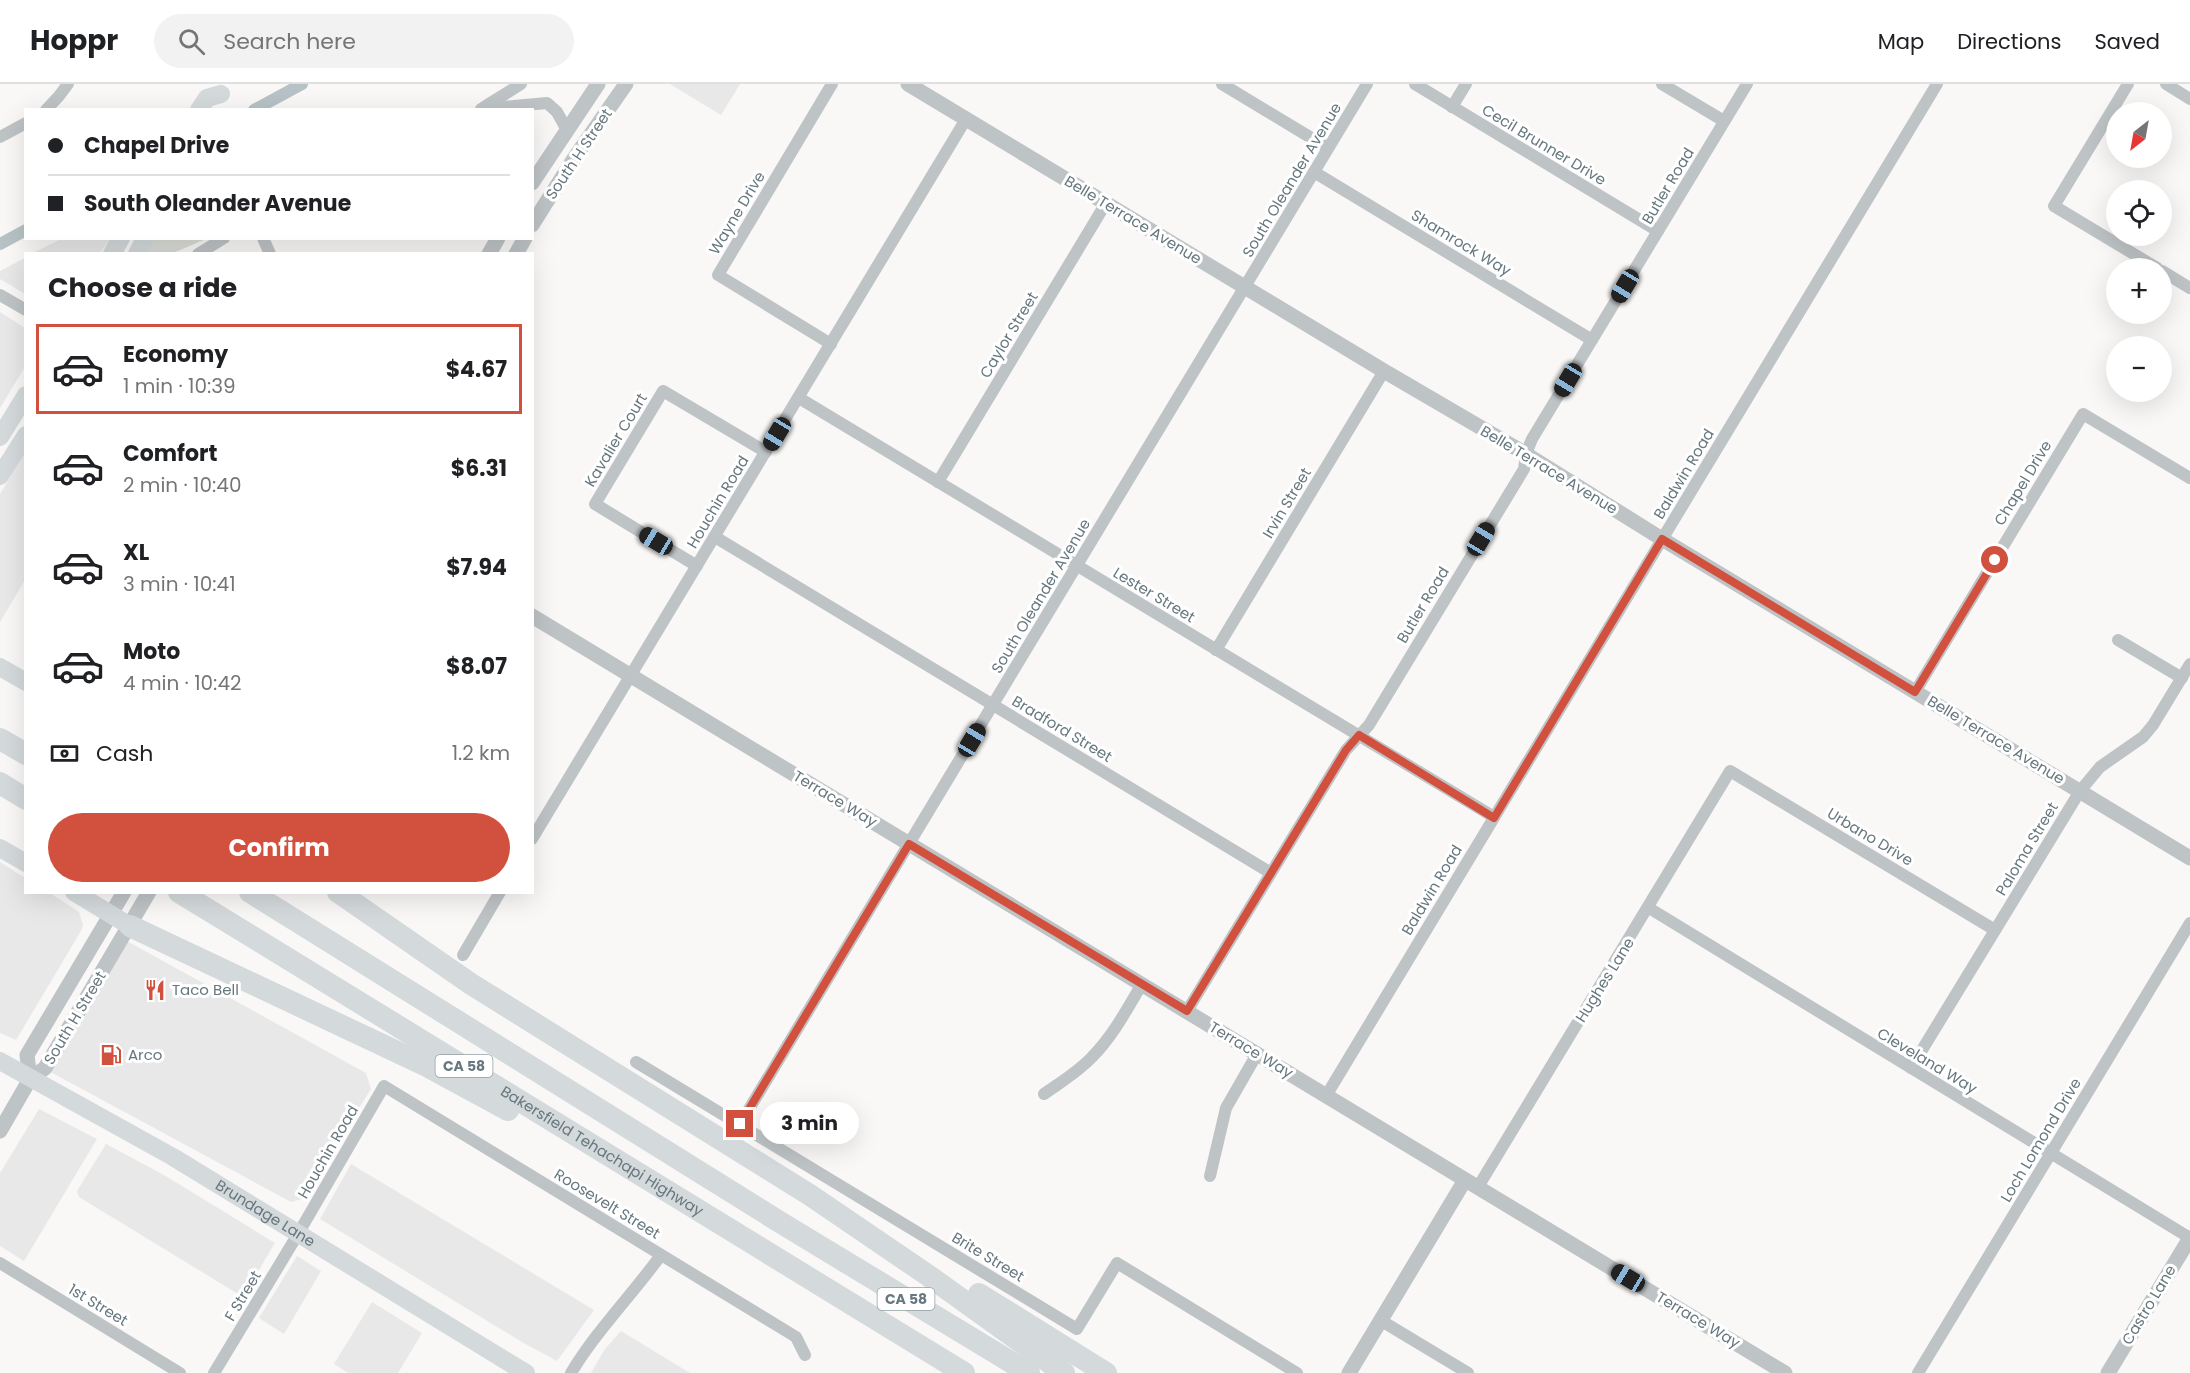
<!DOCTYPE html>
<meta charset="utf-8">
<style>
:root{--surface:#fff;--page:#f2f2f2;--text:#202124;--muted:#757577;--line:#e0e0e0;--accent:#d1513e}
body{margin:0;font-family:Poppins,sans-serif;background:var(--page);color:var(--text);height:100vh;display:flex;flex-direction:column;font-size:22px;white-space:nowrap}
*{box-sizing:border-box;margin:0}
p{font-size:20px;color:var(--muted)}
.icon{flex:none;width:33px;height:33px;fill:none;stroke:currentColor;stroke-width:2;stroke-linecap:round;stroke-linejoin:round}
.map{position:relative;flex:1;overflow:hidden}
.drawer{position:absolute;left:24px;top:168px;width:510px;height:642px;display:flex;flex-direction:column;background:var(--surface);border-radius:0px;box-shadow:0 6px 24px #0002}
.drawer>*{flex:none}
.hud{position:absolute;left:24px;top:24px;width:510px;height:132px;border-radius:0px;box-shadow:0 6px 24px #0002;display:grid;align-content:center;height:132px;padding:0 24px;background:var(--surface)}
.needle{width:39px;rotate:211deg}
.controls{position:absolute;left:2106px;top:18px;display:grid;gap:12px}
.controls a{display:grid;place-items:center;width:66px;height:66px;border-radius:50%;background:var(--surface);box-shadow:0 6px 24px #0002;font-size:30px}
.end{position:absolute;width:27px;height:27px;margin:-14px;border:8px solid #d1513e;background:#fff;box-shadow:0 0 0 3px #fff}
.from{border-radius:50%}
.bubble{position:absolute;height:42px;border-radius:21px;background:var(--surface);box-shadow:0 6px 24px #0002;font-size:20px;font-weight:700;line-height:42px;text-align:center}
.car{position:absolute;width:18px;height:36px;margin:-18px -9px;border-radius:8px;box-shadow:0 0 4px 2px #0007;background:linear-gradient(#222 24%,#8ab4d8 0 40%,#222 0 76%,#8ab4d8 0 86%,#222 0)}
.hud b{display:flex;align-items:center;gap:21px;height:57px;font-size:22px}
.hud b+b{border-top:2px solid var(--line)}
.hud i{width:15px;height:15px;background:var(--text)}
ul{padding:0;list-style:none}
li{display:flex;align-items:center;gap:18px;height:90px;margin:0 12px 9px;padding:0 12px;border:3px solid transparent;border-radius:0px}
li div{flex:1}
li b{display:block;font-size:22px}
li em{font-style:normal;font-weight:700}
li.current{border-color:var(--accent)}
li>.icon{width:54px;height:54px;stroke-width:1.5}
h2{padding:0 24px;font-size:27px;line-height:72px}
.pay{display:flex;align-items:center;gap:15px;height:66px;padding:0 24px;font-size:22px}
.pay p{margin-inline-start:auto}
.action{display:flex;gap:12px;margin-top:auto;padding:12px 24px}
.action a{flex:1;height:69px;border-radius:36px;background:var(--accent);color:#fff;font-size:24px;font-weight:700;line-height:69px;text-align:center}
header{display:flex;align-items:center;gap:36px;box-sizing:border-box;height:84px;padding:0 30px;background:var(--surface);border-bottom:2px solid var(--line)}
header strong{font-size:28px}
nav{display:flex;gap:33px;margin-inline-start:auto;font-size:21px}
.search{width:420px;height:54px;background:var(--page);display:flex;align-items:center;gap:15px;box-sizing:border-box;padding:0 21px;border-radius:33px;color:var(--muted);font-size:22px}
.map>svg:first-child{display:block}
.built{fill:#e7e8e7}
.green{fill:#d9ddd6}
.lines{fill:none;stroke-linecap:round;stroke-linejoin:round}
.canal{stroke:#b6c2c5;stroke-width:12}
.minor{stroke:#bec3c6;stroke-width:12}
.tertiary{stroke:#bec3c6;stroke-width:15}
.secondary{stroke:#d4d9db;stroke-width:18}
.motorway{stroke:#d4d9db;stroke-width:22}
.route{stroke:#d1513e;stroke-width:8}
.labels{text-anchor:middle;stroke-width:6;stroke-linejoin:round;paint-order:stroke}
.shield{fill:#fff;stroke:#94a0a5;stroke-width:1.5}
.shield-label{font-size:14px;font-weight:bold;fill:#66777e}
.street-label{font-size:15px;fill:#66777e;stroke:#fff}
.poi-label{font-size:15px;fill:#66777e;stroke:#fff;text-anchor:start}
</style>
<header>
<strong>Hoppr</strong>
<div class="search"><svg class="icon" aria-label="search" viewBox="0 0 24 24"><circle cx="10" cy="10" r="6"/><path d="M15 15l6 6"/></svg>Search here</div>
<nav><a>Map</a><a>Directions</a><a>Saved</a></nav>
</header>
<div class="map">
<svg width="2190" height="1289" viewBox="0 0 2190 1289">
<rect width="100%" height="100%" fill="#f9f8f7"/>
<!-- built -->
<g class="built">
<path d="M670,0H740L721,31Z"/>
<path d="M61,155V154L110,155L100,169H33Z"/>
<path d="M25,174V210L0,195V187Z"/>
<path d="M0,228L25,244L26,281L0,324Z"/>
<path d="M25,369V496L0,538V410Z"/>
<path d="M0,778L25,794L26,808L50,809L79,828L83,841L81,847L16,956L0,949Z"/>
<path d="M125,856L366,989L371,1005L302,1115L291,1118L45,985Z"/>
<path d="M39,1025L97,1055L24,1177L0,1162V1089Z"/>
<path d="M106,1060L164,1091L275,1159L243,1213L79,1113L77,1107Z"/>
<path d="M351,1080L594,1226L557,1277L522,1258L320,1135Z"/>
<path d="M297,1172L321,1187L284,1250L259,1234Z"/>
<path d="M372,1218L422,1249L398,1289H348L334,1280Z"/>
<path d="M621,1247L690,1289H591L605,1265Z"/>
</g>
<!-- green -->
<path class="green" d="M153,155H206L173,169L144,170Z"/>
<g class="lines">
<!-- canal -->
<g class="canal">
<path d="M254,26L302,0"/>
<path d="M0,160L26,146"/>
</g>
<!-- minor -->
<g class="minor">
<path d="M1222,0L1328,64"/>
<path d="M1415,0L1658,147"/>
<path d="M1662,0L1724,37"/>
<path d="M2128,0L2054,122L2157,184"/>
<path d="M2166,0L2190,15"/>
<path d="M484,23L521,0"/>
<path d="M1452,23L1466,0"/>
<path d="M481,25L547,19L557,28L567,46"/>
<path d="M46,26L59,12L68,0"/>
<path d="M0,53L26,39"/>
<path d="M1314,88L1592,256"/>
<path d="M263,154L270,170"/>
<path d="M198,170L224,154"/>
<path d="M2162,187L2190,204"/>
<path d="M0,211L26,226"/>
<path d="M831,260L718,191L832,0"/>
<path d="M799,314L1494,733"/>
<path d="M938,398L1106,119"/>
<path d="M715,453L1271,789"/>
<path d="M697,482L595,420L663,307L766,368"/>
<path d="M2118,556L2182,594"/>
<path d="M1216,566L1384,287"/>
<path d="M1915,608L2083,330L2190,394"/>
<path d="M532,755L966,35"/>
<path d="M1649,824L2190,1154"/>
<path d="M463,871L500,808"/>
<path d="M1187,927L1346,666L1369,641L1524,385L1526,370L1532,355L1747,0"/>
<path d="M636,978L1077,1245L1117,1179L1297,1289"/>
<path d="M1911,984L2080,707L2100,683L2143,653L2153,641L2190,580"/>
<path d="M1044,1010C1061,998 1078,988 1092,973C1113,952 1127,925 1142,900"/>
<path d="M1326,1012L1937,0"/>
<path d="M740,1040L1367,0"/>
<path d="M1210,1092L1226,1024L1257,970"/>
<path d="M1478,1103L1730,687L1995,846"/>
<path d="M0,1179L180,1289"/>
<path d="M1380,1236L1468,1289"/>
<path d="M214,1289L298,1150L384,1002L796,1253L805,1271"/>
<path d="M571,1289C597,1246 632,1211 661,1171"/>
<path d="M1918,1289L2190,839"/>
</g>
<!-- tertiary -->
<g class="tertiary">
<path d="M908,0L1384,287L1526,370L1662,455L2190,774"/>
<path d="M532,99L598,0"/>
<path d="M532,141L575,73L626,0"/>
<path d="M489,170L498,154"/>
<path d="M516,170L525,154"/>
<path d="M532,532L1785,1289"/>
<path d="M30,995L27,971L124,808"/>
<path d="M0,1047L30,995L45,984L149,808"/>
<path d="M1349,1289L1465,1096"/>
<path d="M2108,1289L2190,1154"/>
</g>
<!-- secondary -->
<g class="secondary">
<path d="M199,26L207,14L221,10"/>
<path d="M112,170L121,154"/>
<path d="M137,170L145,154"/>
<path d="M0,353L26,311"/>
<path d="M0,392L26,351"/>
<path d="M0,583L26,598"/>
<path d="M0,764L26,779"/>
<path d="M74,808L130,842"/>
<path id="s1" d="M0,977L173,1073L526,1289"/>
</g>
<!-- motorway -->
<g class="motorway">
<path d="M0,655L26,670"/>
<path d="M0,699L26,715"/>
<path id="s2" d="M179,808L964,1289"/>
<path d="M250,808L783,1140L1029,1289"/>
<path d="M338,808L471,900L810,1111L929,1192L1064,1289"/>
<path d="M130,842L427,982L508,1026"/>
<path d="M979,1210L1106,1289"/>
</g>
</g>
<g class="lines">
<!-- route -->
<path class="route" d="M740,1040L909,760L1187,927L1346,666L1359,651L1494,734L1662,455L1915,608L1995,476"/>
</g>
<!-- icons -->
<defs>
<symbol id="restaurant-bare" viewBox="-9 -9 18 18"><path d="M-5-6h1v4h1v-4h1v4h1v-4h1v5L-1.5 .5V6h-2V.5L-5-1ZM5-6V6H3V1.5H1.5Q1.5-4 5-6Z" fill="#d1513e" stroke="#fff" stroke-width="2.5" paint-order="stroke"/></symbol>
<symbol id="fuel-bare" viewBox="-9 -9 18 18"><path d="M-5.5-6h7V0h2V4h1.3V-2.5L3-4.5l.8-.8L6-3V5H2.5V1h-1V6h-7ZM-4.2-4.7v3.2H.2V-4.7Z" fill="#d1513e" stroke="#fff" stroke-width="2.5" paint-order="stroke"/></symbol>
</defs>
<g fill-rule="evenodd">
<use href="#restaurant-bare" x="140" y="891" width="30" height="30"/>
<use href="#fuel-bare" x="96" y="956" width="30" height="30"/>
</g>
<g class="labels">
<!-- shield labels -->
<g class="shield">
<rect x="435.5" y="971" width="57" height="22" rx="4.5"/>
<rect x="877.5" y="1204" width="57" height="22" rx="4.5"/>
</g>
<g class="shield-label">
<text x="464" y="987">CA 58</text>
<text x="906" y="1220">CA 58</text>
</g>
<!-- street labels -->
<g class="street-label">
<text transform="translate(1544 61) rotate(31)" y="5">Cecil Brunner Drive</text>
<text transform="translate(579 70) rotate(-56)" y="5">South H Street</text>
<text transform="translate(1292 96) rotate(-59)" y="5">South Oleander Avenue</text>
<text transform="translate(1668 102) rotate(-59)" y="5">Butler Road</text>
<text transform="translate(737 129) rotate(-59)" y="5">Wayne Drive</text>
<text transform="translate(1133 136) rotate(31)" y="5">Belle Terrace Avenue</text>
<text transform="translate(1461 159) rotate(31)" y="5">Shamrock Way</text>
<text transform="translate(1009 251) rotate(-59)" y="5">Caylor Street</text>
<text transform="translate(616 356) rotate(-59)" y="5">Kavalier Court</text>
<text transform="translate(1549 386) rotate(31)" y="5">Belle Terrace Avenue</text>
<text transform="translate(1684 390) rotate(-59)" y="5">Baldwin Road</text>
<text transform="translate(2023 399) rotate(-59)" y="5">Chapel Drive</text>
<text transform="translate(718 418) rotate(-59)" y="5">Houchin Road</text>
<text transform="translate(1287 419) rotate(-59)" y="5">Irvin Street</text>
<text transform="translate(1154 511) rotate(31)" y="5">Lester Street</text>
<text transform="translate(1041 512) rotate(-59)" y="5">South Oleander Avenue</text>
<text transform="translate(1423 521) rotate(-59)" y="5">Butler Road</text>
<text transform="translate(1062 645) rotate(31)" y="5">Bradford Street</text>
<text transform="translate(1996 656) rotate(31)" y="5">Belle Terrace Avenue</text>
<text transform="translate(835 715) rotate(31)" y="5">Terrace Way</text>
<text transform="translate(1870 753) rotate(31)" y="5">Urbano Drive</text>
<text transform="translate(2027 765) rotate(-59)" y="5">Paloma Street</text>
<text transform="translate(1432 806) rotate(-59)" y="5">Baldwin Road</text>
<text transform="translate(1605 896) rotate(-58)" y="5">Hughes Lane</text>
<text transform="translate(75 934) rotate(-59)" y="5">South H Street</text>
<text transform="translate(1251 966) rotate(31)" y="5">Terrace Way</text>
<text transform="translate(1927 977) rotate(31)" y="5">Cleveland Way</text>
<text transform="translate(2041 1056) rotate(-59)" y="5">Loch Lomond Drive</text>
<text dy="5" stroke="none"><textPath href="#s2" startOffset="496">Bakersfield Tehachapi Highway</textPath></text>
<text transform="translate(328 1068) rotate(-60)" y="5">Houchin Road</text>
<text transform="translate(607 1120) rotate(31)" y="5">Roosevelt Street</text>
<text dy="5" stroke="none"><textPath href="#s1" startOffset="306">Brundage Lane</textPath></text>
<text transform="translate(988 1173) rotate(31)" y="5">Brite Street</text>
<text transform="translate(243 1212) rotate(-59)" y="5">F Street</text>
<text transform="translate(98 1221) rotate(31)" y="5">1st Street</text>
<text transform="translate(2149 1221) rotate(-59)" y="5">Castro Lane</text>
<text transform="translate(1698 1236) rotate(31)" y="5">Terrace Way</text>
</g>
<!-- poi labels -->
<g class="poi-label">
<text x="172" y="911">Taco Bell</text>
<text x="128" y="976">Arco</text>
</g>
</g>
</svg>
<div class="controls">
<a><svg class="needle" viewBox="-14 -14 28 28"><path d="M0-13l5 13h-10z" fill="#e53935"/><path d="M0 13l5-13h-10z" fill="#757577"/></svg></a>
<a><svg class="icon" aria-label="locate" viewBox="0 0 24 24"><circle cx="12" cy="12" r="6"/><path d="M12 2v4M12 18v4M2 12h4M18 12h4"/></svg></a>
<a>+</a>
<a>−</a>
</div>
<i class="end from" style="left:1995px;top:476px"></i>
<i class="end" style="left:740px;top:1040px"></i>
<div class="bubble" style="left:760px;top:1018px;width:99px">3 min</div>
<i class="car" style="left:1625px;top:202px;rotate:211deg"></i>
<i class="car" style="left:1568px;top:296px;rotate:211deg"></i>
<i class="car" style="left:777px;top:350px;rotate:211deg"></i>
<i class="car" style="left:1481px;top:455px;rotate:31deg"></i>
<i class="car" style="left:656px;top:457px;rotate:301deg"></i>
<i class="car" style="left:972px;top:656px;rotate:31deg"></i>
<i class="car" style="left:1628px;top:1194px;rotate:301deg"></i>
<div class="hud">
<b><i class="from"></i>Chapel Drive</b>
<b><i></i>South Oleander Avenue</b>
</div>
<section class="drawer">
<h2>Choose a ride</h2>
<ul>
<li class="current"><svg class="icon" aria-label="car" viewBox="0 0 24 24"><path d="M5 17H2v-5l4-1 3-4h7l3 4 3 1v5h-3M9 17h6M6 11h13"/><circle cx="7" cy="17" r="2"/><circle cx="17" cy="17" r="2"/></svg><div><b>Economy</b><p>1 min · 10:39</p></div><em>$4.67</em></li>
<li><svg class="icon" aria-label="car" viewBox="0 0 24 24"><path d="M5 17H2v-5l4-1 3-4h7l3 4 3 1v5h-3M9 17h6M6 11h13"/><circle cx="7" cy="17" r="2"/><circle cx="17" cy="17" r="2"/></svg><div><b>Comfort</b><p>2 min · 10:40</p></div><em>$6.31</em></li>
<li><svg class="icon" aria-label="car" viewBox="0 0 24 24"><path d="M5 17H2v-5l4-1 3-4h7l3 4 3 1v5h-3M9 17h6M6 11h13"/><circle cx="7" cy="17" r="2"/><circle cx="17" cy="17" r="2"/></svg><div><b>XL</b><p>3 min · 10:41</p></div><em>$7.94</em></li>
<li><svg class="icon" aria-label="car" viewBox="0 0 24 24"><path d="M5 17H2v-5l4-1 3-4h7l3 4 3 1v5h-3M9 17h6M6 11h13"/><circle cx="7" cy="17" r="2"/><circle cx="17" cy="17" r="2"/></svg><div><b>Moto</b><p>4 min · 10:42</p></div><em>$8.07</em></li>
</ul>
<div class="pay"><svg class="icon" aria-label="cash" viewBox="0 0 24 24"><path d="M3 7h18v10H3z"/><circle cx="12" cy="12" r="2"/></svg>Cash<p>1.2 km</p></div>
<div class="action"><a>Confirm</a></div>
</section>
</div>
